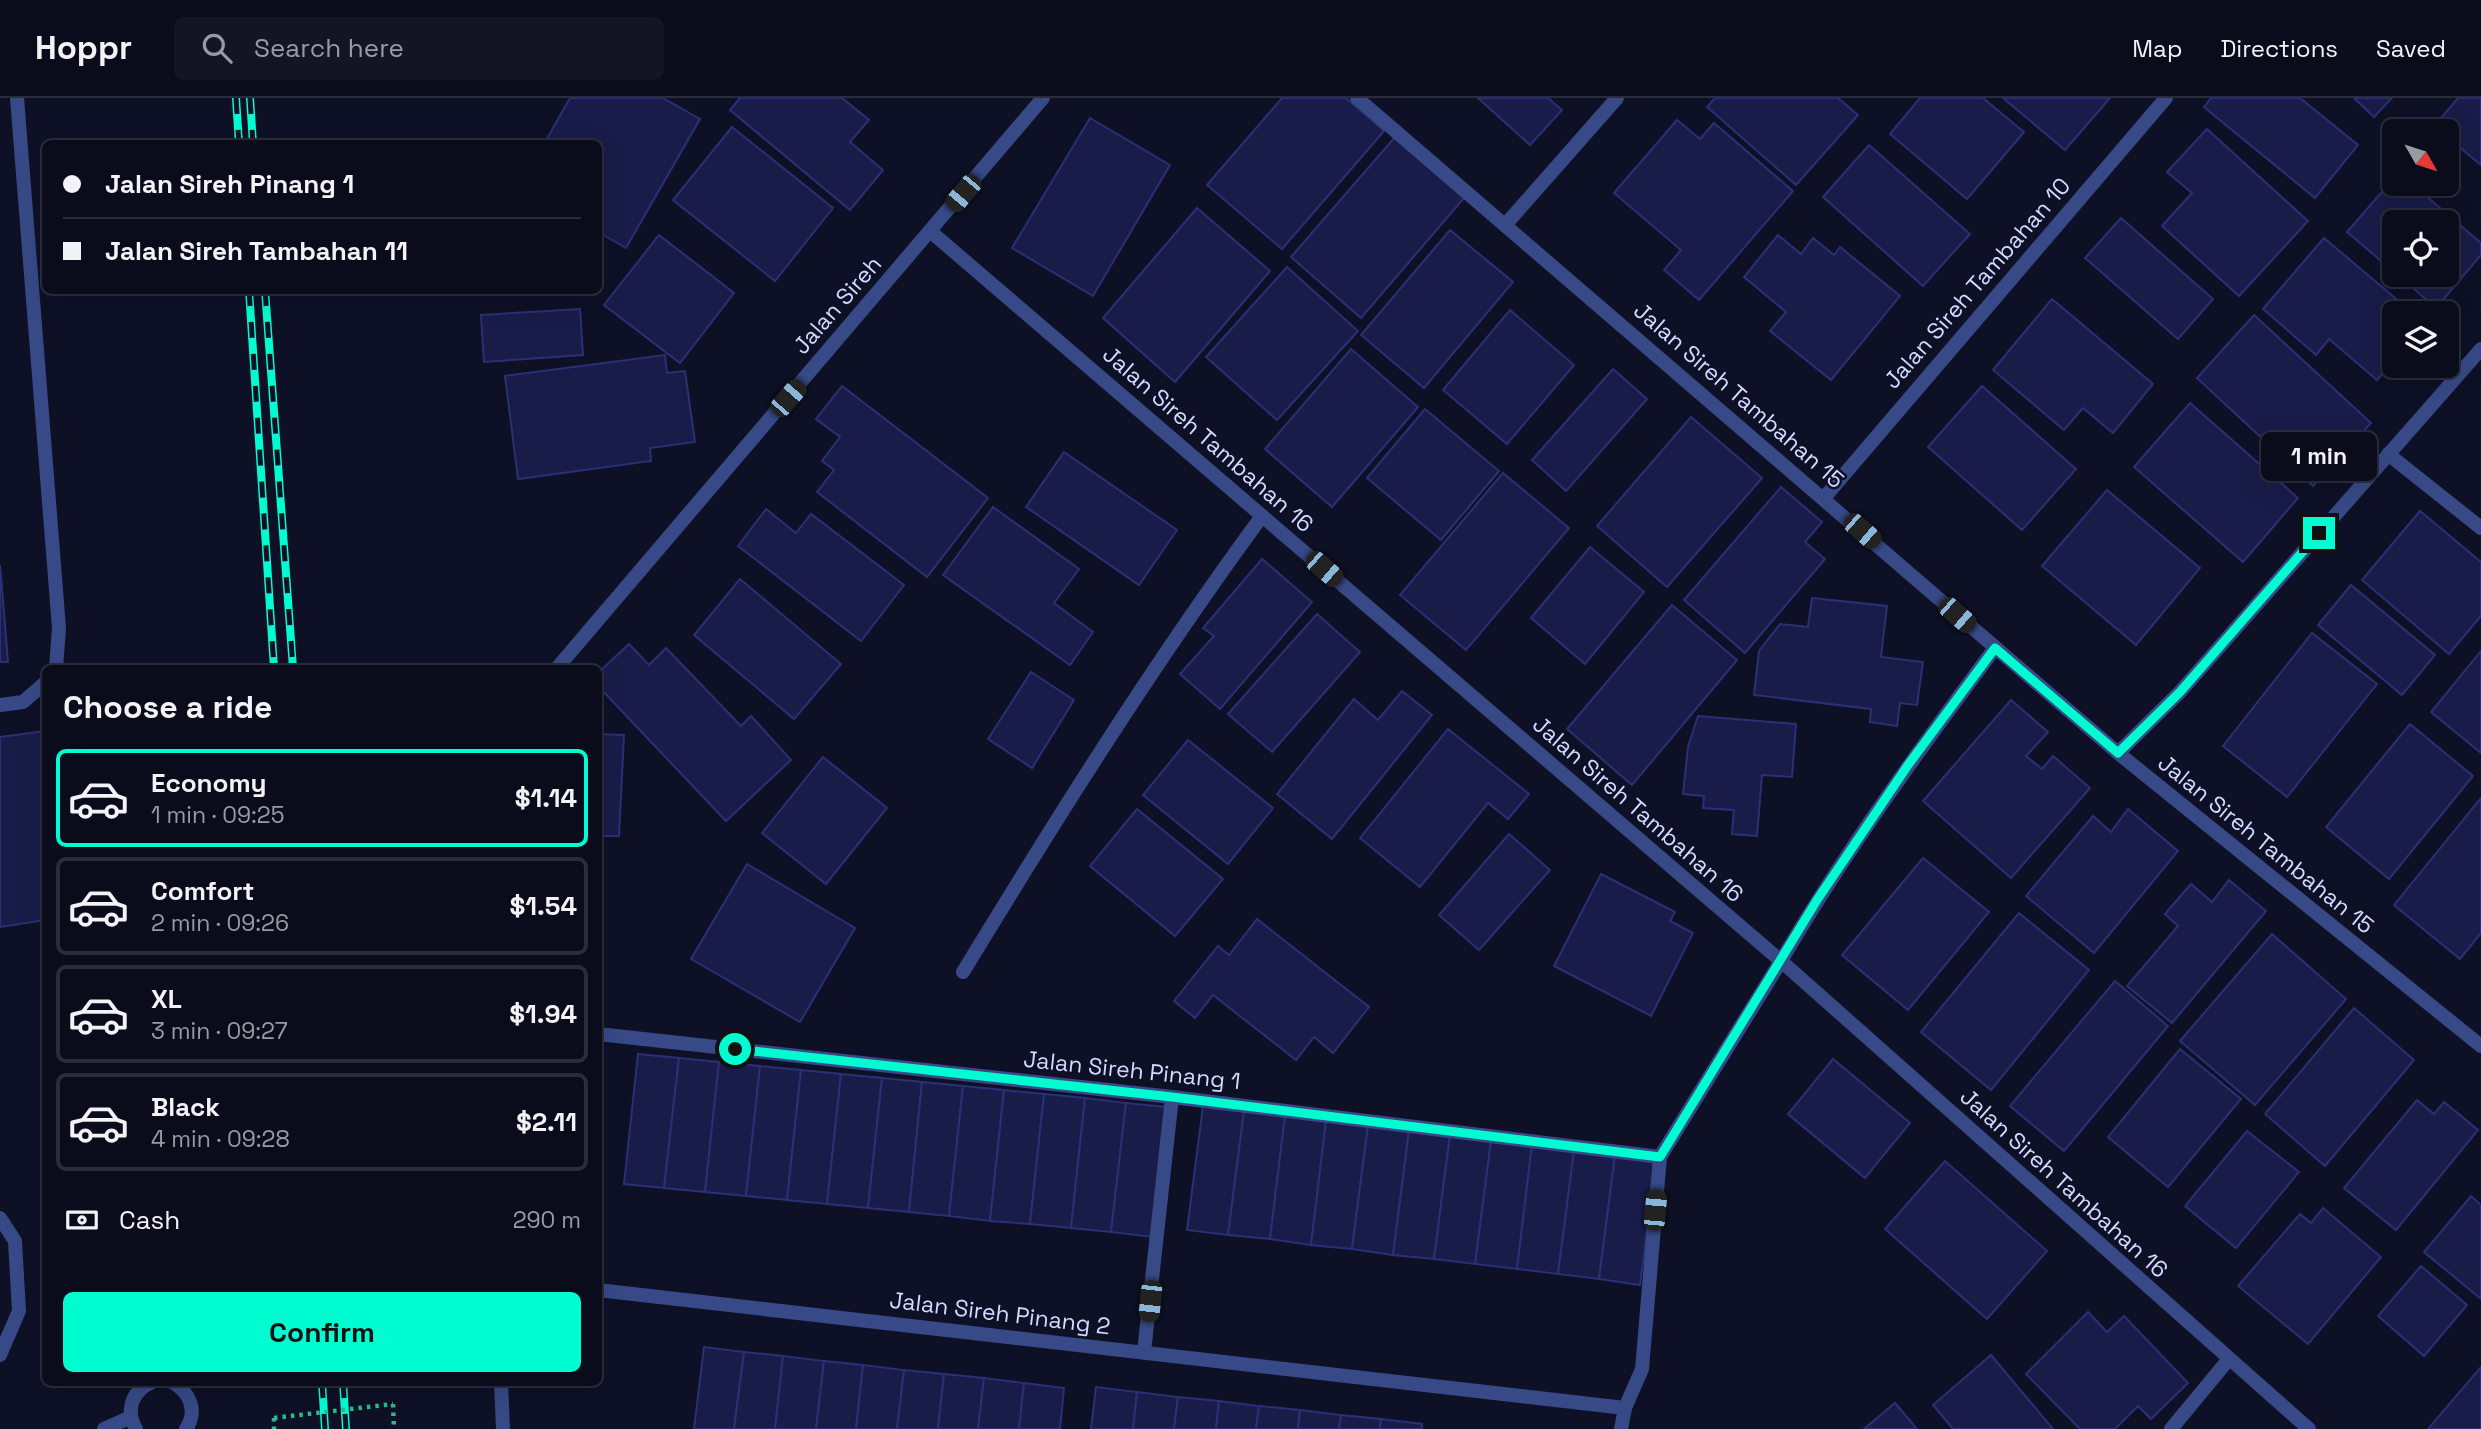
<!DOCTYPE html>
<meta charset="utf-8">
<style>
:root{--surface:#0a0c1c;--page:#131525;--text:#f1f3f6;--muted:#999ba3;--line:#2a2c3b;--accent:#00fdd1}
body{margin:0;font-family:"Space Grotesk",sans-serif;background:var(--page);color:var(--text);height:100vh;display:flex;flex-direction:column;font-size:26px;white-space:nowrap}
*{box-sizing:border-box;margin:0}
p{font-size:23px;color:var(--muted)}
.icon{flex:none;width:38px;height:38px;fill:none;stroke:currentColor;stroke-width:2;stroke-linecap:round;stroke-linejoin:round}
.map{position:relative;flex:1;overflow:hidden}
.drawer{position:absolute;left:42px;top:567px;width:560px;height:721px;display:flex;flex-direction:column;background:var(--surface);border-radius:10px;box-shadow:0 7px 28px #0002,0 0 0 2px var(--line)}
.drawer>*{flex:none}
.guide{position:absolute;left:42px;top:42px;width:560px;height:154px;border-radius:10px;box-shadow:0 7px 28px #0002,0 0 0 2px var(--line);display:grid;align-content:center;height:154px;padding:0 21px;background:var(--surface)}
.needle{width:46px;rotate:129deg}
.buttons{position:absolute;left:2382px;top:21px;display:grid;gap:14px}
.buttons a{display:grid;place-items:center;width:77px;height:77px;border-radius:10px;background:var(--surface);box-shadow:0 7px 28px #0002,0 0 0 2px var(--line);font-size:35px}
.end{position:absolute;width:32px;height:32px;margin:-16px;border:9px solid #00fdd1;background:#111;box-shadow:0 0 0 4px #111}
.from{border-radius:50%}
.bubble{position:absolute;height:49px;border-radius:10px;background:var(--surface);box-shadow:0 7px 28px #0002,0 0 0 2px var(--line);font-size:23px;font-weight:700;line-height:49px;text-align:center}
.car{position:absolute;width:21px;height:42px;margin:-21px -10px;border-radius:9px;box-shadow:0 0 5px 2px #0007;background:linear-gradient(#222 24%,#8ab4d8 0 40%,#222 0 76%,#8ab4d8 0 86%,#222 0)}
.guide b{display:flex;align-items:center;gap:24px;height:66px;font-size:26px}
.guide b+b{border-top:2px solid var(--line)}
.guide i{width:18px;height:18px;background:var(--text)}
ul{padding:0;list-style:none}
li{display:flex;align-items:center;gap:21px;height:98px;margin:0 14px 10px;padding:0 7px;border:4px solid var(--line);border-radius:10px}
li div{flex:1}
li b{display:block;font-size:26px}
li em{font-style:normal;font-weight:700}
li.active{border-color:var(--accent)}
li>.icon{width:63px;height:63px;stroke-width:1.5}
h2{padding:0 21px;font-size:32px;line-height:84px}
.pay{display:flex;align-items:center;gap:18px;height:77px;padding:0 21px;font-size:26px}
.pay p{margin-inline-start:auto}
.cta{display:flex;gap:14px;margin-top:auto;padding:14px 21px}
.cta a{flex:1;height:80px;border-radius:10px;background:var(--accent);color:#111;font-size:28px;font-weight:700;line-height:80px;text-align:center}
header{display:flex;align-items:center;gap:42px;box-sizing:border-box;height:98px;padding:0 35px;background:var(--surface);border-bottom:2px solid var(--line)}
header strong{font-size:33px}
nav{display:flex;gap:38px;margin-inline-start:auto;font-size:24px}
.search{width:490px;height:63px;background:var(--page);display:flex;align-items:center;gap:18px;box-sizing:border-box;padding:0 24px;border-radius:10px;color:var(--muted);font-size:26px}
.map>svg:first-child{display:block}
.building{fill:#191c48;stroke:#2a3075;stroke-width:2}
.lines{fill:none;stroke-linecap:round;stroke-linejoin:round}
.path{stroke:#29bc8b;stroke-width:4.5;stroke-dasharray:3.5 5;stroke-linecap:butt}
.lane{stroke:#374a87;stroke-width:14}
.street{stroke:#374a87;stroke-width:14}
.rail-casing{stroke:#00fdd1;stroke-width:8}
.rail{stroke:#0e1026;stroke-width:5;stroke-dasharray:16;stroke-linecap:butt}
.path-bridge{stroke:#29bc8b;stroke-width:4.5;stroke-dasharray:3.5 5;stroke-linecap:butt}
.route{stroke:#00fdd1;stroke-width:9}
.labels{text-anchor:middle;stroke-width:5;stroke-linejoin:round;paint-order:stroke}
.street-label{font-size:23px;fill:#d2daff;stroke:#0e1026}
</style>
<header>
<strong>Hoppr</strong>
<div class="search"><svg class="icon" aria-label="search" viewBox="0 0 24 24"><circle cx="10" cy="10" r="6"/><path d="M15 15l6 6"/></svg>Search here</div>
<nav><a>Map</a><a>Directions</a><a>Saved</a></nav>
</header>
<div class="map">
<svg width="2481" height="1331" viewBox="0 0 2481 1331">
<rect width="100%" height="100%" fill="#0e1026"/>
<!-- building -->
<g class="building">
<path d="M570,0H663L700,21L626,150L598,134V46H544Z"/>
<path d="M740,0H842L869,22L850,44L883,72L850,112L730,12Z"/>
<path d="M1282,0H1346L1384,33L1282,151L1207,87Z"/>
<path d="M1478,0H1548L1562,12L1530,47Z"/>
<path d="M1715,0H1838L1858,17L1796,87L1707,9Z"/>
<path d="M1920,0H1983L2024,34L1967,101L1890,36Z"/>
<path d="M2003,0H2110L2065,52Z"/>
<path d="M2211,0H2300L2358,47L2315,100L2204,9Z"/>
<path d="M2354,0H2392L2374,19Z"/>
<path d="M2458,0H2481V67L2446,38V33L2435,27Z"/>
<path d="M1090,20L1170,67L1093,198L1012,150Z"/>
<path d="M1677,22L1700,41L1714,25L1793,93L1699,202L1664,172L1681,152L1614,95Z"/>
<path d="M732,29L833,110L775,183L673,102Z"/>
<path d="M2207,31L2308,123L2239,198L2162,128L2192,95L2167,74Z"/>
<path d="M1395,39L1464,100L1361,220L1291,159Z"/>
<path d="M1869,47L1970,136L1923,188L1823,99Z"/>
<path d="M2394,80V86H2412L2481,145V157L2436,210L2398,177H2446V124H2394V174L2347,134Z"/>
<path d="M1197,110L1270,173L1175,284L1103,220Z"/>
<path d="M2121,120L2213,201L2178,241L2085,160Z"/>
<path d="M1450,132L1513,184L1424,290L1361,237Z"/>
<path d="M659,137L734,195L680,265L604,207Z"/>
<path d="M1778,137L1801,156L1813,140L1834,157L1840,149L1900,198L1831,282L1770,233L1786,214L1744,179Z"/>
<path d="M2324,140L2413,215H2394V263L2377,282L2329,241L2316,257L2263,211Z"/>
<path d="M1287,169L1358,233L1277,322L1206,259Z"/>
<path d="M2052,201L2153,286L2113,335L2083,310L2064,332L1993,272Z"/>
<path d="M580,211L583,257L484,264L481,217Z"/>
<path d="M1510,212L1574,267L1507,346L1443,292Z"/>
<path d="M2254,217L2371,325L2313,388L2197,280Z"/>
<path d="M1351,251L1418,309L1332,409L1265,351Z"/>
<path d="M665,257L667,275L685,273L695,344L650,350L651,363L518,381L505,278Z"/>
<path d="M1613,271L1647,301L1566,393L1532,362Z"/>
<path d="M842,288L988,400L927,479L817,394L834,372L822,363L840,339L816,321Z"/>
<path d="M1982,288L2076,371L2022,432L1928,349Z"/>
<path d="M2190,305L2298,400L2243,464L2134,369Z"/>
<path d="M1425,311L1499,373L1441,442L1367,380Z"/>
<path d="M1691,319L1762,380L1667,489L1597,428Z"/>
<path d="M1064,354L1177,432L1139,487L1026,409Z"/>
<path d="M1503,375L1569,430L1466,552L1400,497Z"/>
<path d="M1781,389L1822,424L1805,444L1825,461L1745,555L1684,502Z"/>
<path d="M2107,392L2200,470L2136,547L2042,468Z"/>
<path d="M993,409L1079,471L1054,505L1093,534L1070,567L943,477Z"/>
<path d="M766,411L796,435L811,416L904,487L861,543L738,448Z"/>
<path d="M2420,413L2481,464V518L2449,556L2362,482Z"/>
<path d="M1590,449L1644,494L1585,566L1531,520Z"/>
<path d="M1262,461L1312,504L1220,611L1180,576L1214,538L1203,530Z"/>
<path d="M0,467L8,564H0Z"/>
<path d="M740,481L841,566L794,621L694,537Z"/>
<path d="M2351,487L2435,557L2402,597L2318,527Z"/>
<path d="M1812,500L1887,508L1881,559L1923,564L1917,607L1900,605L1897,628L1870,624L1871,611L1754,597L1759,553L1780,526L1808,529Z"/>
<path d="M1672,507L1737,562L1632,687L1567,631Z"/>
<path d="M1317,516L1360,554L1272,654L1228,616Z"/>
<path d="M2312,535L2377,586L2287,699L2223,648Z"/>
<path d="M629,546L649,567L666,550L741,628L751,618L791,662L726,723L598,588V575Z"/>
<path d="M2481,553V655L2431,614Z"/>
<path d="M1031,574L1074,602L1032,670L988,641Z"/>
<path d="M1402,593L1432,617L1332,741L1277,696L1354,601L1378,622Z"/>
<path d="M2011,602L2048,634L2026,658L2042,671L2053,658L2090,690L2011,780L1923,703Z"/>
<path d="M1698,618L1796,626L1792,679L1762,677L1757,738L1732,736L1734,712L1703,710L1704,698L1683,696L1688,649Z"/>
<path d="M2410,626L2473,678L2389,781L2326,729Z"/>
<path d="M1448,631L1529,696L1508,721L1488,705L1420,789L1360,740Z"/>
<path d="M46,633V822L0,829V639Z"/>
<path d="M598,636L624,637L619,738H598Z"/>
<path d="M1188,642L1273,710L1228,766L1143,697Z"/>
<path d="M823,659L887,710L826,786L762,735Z"/>
<path d="M2481,700V835L2460,861L2394,807Z"/>
<path d="M1137,711L1223,781L1175,838L1090,768Z"/>
<path d="M2128,711L2178,753L2094,855L2026,798L2093,718L2111,734Z"/>
<path d="M1509,736L1550,772L1479,852L1439,817Z"/>
<path d="M1923,760L1989,814L1908,912L1842,857Z"/>
<path d="M747,766L855,830L800,924L691,861Z"/>
<path d="M1601,776L1675,814L1670,823L1693,835L1651,918L1554,868Z"/>
<path d="M2229,782L2266,813L2172,925L2127,888L2178,828L2165,816L2191,786L2212,804Z"/>
<path d="M2019,815L2089,872L1991,992L1921,934Z"/>
<path d="M1257,821L1369,909L1333,955L1314,939L1296,962L1213,897L1195,920L1174,903L1218,848L1229,857Z"/>
<path d="M2272,836L2346,901L2255,1007L2180,943Z"/>
<path d="M2115,883L2168,928L2064,1053L2010,1008Z"/>
<path d="M2354,910L2414,962L2325,1068L2265,1016Z"/>
<path d="M2180,951L2241,1001L2168,1089L2108,1039Z"/>
<path d="M638,956L679,960L664,1090L624,1086Z"/>
<path d="M679,960L719,964L705,1094L664,1090Z"/>
<path d="M1833,961L1910,1025L1865,1080L1788,1016Z"/>
<path d="M719,964L760,968L746,1098L705,1094Z"/>
<path d="M760,968L801,972L787,1102L746,1098Z"/>
<path d="M801,972L841,976L827,1106L787,1102Z"/>
<path d="M841,976L882,980L868,1110L827,1106Z"/>
<path d="M882,980L922,984L909,1114L868,1110Z"/>
<path d="M922,984L963,988L949,1118L909,1114Z"/>
<path d="M963,988L1004,992L990,1123L949,1118Z"/>
<path d="M1004,992L1044,996L1030,1126L990,1123Z"/>
<path d="M1044,996L1085,1000L1071,1130L1030,1126Z"/>
<path d="M1085,1000L1126,1005L1111,1134L1071,1130Z"/>
<path d="M2417,1002L2434,1016L2444,1004L2478,1032L2396,1132L2344,1090Z"/>
<path d="M1126,1005L1166,1009L1152,1139L1111,1134Z"/>
<path d="M1203,1008L1244,1013L1228,1137L1187,1132Z"/>
<path d="M1244,1013L1285,1018L1270,1141L1228,1137Z"/>
<path d="M1285,1018L1326,1023L1311,1147L1270,1141Z"/>
<path d="M1326,1023L1368,1027L1352,1151L1311,1147Z"/>
<path d="M1368,1027L1409,1033L1393,1157L1352,1151Z"/>
<path d="M1409,1033L1450,1037L1434,1161L1393,1157Z"/>
<path d="M2247,1033L2299,1074L2236,1150L2185,1108Z"/>
<path d="M1450,1037L1491,1043L1475,1166L1434,1161Z"/>
<path d="M1491,1043L1532,1047L1517,1171L1475,1166Z"/>
<path d="M1532,1047L1574,1053L1558,1176L1517,1171Z"/>
<path d="M1574,1053L1615,1057L1599,1181L1558,1176Z"/>
<path d="M1615,1057L1656,1062L1640,1187L1599,1181Z"/>
<path d="M1945,1063L2047,1153L1987,1221L1885,1131Z"/>
<path d="M2471,1098L2481,1107V1201L2424,1154Z"/>
<path d="M2323,1110L2381,1159L2308,1246L2238,1188L2300,1116L2311,1125Z"/>
<path d="M2421,1168L2467,1207L2424,1258L2378,1218Z"/>
<path d="M2088,1214L2107,1234L2124,1218L2188,1285L2151,1321L2138,1308L2115,1331H2080L2026,1276Z"/>
<path d="M704,1249L744,1254L734,1331H694Z"/>
<path d="M744,1254L783,1258L775,1331H734Z"/>
<path d="M1991,1257L2053,1331H1953L1933,1307Z"/>
<path d="M783,1258L824,1263L816,1331H775Z"/>
<path d="M824,1263L863,1267L856,1331H816Z"/>
<path d="M863,1267L904,1272L897,1331H856Z"/>
<path d="M2481,1269V1331H2428Z"/>
<path d="M904,1272L944,1276L938,1331H897Z"/>
<path d="M944,1276L984,1280L978,1331H938Z"/>
<path d="M984,1280L1024,1285L1019,1331H978Z"/>
<path d="M1024,1285L1064,1290L1060,1331H1019Z"/>
<path d="M1096,1289L1137,1294L1133,1331H1091Z"/>
<path d="M1137,1294L1178,1299L1174,1331H1133Z"/>
<path d="M1178,1299L1219,1303L1216,1331H1174Z"/>
<path d="M1219,1303L1259,1308L1256,1331H1216Z"/>
<path d="M1895,1305L1917,1331H1864Z"/>
<path d="M1259,1308L1300,1312L1298,1331H1256Z"/>
<path d="M1300,1312L1341,1317L1339,1331H1298Z"/>
<path d="M1341,1317L1381,1321L1380,1331H1339Z"/>
<path d="M1381,1321L1422,1326V1331H1380Z"/>
</g>
<g class="lines">
<!-- path -->
<g class="path">
<path d="M393,1306L394,1331"/>
<path d="M274,1320V1331"/>
</g>
<!-- lane -->
<g class="lane">
<path d="M1660,1059L1781,863"/>
<path d="M1144,1254L1172,999"/>
<path d="M172,1284C190,1294 198,1313 186,1331"/>
<path d="M501,1284L503,1331"/>
<path d="M104,1331L131,1319"/>
<path d="M136,1331C125,1312 132,1293 152,1284"/>
</g>
<!-- street -->
<g class="street">
<path d="M17,0L59,530L56,570"/>
<path d="M1357,0L2118,655L2481,948"/>
<path d="M1506,126L1617,0"/>
<path d="M930,133L1781,863L2309,1331"/>
<path d="M2388,356L2481,430"/>
<path d="M1824,400L2166,0"/>
<path d="M557,570L1043,0"/>
<path d="M0,607L23,604L46,584"/>
<path d="M2118,655L2180,594L2481,251"/>
<path d="M1781,863C1845,754 1919,652 1995,550"/>
<path d="M963,874C1058,718 1154,565 1262,418"/>
<path d="M598,936L1172,999L1660,1059L1642,1271L1625,1310"/>
<path d="M0,1120L15,1143L19,1213L0,1257"/>
<path d="M598,1192L1625,1310L1621,1331"/>
<path d="M2171,1331L2229,1261"/>
</g>
<defs>
<g id="rail">
<path d="M236,0L239,46"/>
<path d="M250,0L253,46"/>
<path d="M249,192L274,570"/>
<path d="M265,192L293,570"/>
<path d="M322,1284L325,1331"/>
<path d="M343,1284L346,1331"/>
</g>
</defs>
<!-- rail casing -->
<use href="#rail" class="rail-casing"/>
<!-- rail -->
<use href="#rail" class="rail"/>
<!-- path-bridge -->
<path class="path-bridge" d="M274,1320L393,1306"/>
</g>
<g class="lines">
<!-- route -->
<path class="route" d="M735,951L1172,999L1660,1059L1817,802L1908,667L1995,550L2118,655L2180,594L2319,435"/>
</g>
<g class="labels">
<!-- street labels -->
<g class="street-label">
<text transform="translate(1977 185) rotate(-49)" y="8">Jalan Sireh Tambahan 10</text>
<text transform="translate(837 207) rotate(-49)" y="8">Jalan Sireh</text>
<text transform="translate(1739 297) rotate(41)" y="8">Jalan Sireh Tambahan 15</text>
<text transform="translate(1208 341) rotate(41)" y="8">Jalan Sireh Tambahan 16</text>
<text transform="translate(1638 711) rotate(41)" y="8">Jalan Sireh Tambahan 16</text>
<text transform="translate(2266 746) rotate(39)" y="8">Jalan Sireh Tambahan 15</text>
<text transform="translate(1132 972) rotate(6)" y="8">Jalan Sireh Pinang 1</text>
<text transform="translate(2064 1085) rotate(42)" y="8">Jalan Sireh Tambahan 16</text>
<text transform="translate(1000 1215) rotate(7)" y="8">Jalan Sireh Pinang 2</text>
</g>
</g>
</svg>
<div class="buttons">
<a><svg class="needle" viewBox="-14 -14 28 28"><path d="M0-13l5 13h-10z" fill="#e53935"/><path d="M0 13l5-13h-10z" fill="#999ba3"/></svg></a>
<a><svg class="icon" aria-label="locate" viewBox="0 0 24 24"><circle cx="12" cy="12" r="6"/><path d="M12 2v4M12 18v4M2 12h4M18 12h4"/></svg></a>
<a><svg class="icon" aria-label="layers" viewBox="0 0 24 24"><path d="M12 4l9 5-9 5-9-5zM3 14l9 5 9-5"/></svg></a>
</div>
<i class="end from" style="left:735px;top:951px"></i>
<i class="end" style="left:2319px;top:435px"></i>
<div class="bubble" style="left:2261px;top:334px;width:116px">1 min</div>
<i class="car" style="left:963px;top:95px;rotate:220deg"></i>
<i class="car" style="left:788px;top:300px;rotate:41deg"></i>
<i class="car" style="left:1862px;top:433px;rotate:131deg"></i>
<i class="car" style="left:1324px;top:471px;rotate:131deg"></i>
<i class="car" style="left:1957px;top:517px;rotate:131deg"></i>
<i class="car" style="left:1655px;top:1112px;rotate:5deg"></i>
<i class="car" style="left:1150px;top:1203px;rotate:186deg"></i>
<div class="guide">
<b><i class="from"></i>Jalan Sireh Pinang 1</b>
<b><i></i>Jalan Sireh Tambahan 11</b>
</div>
<section class="drawer">
<h2>Choose a ride</h2>
<ul>
<li class="active"><svg class="icon" aria-label="car" viewBox="0 0 24 24"><path d="M5 17H2v-5l4-1 3-4h7l3 4 3 1v5h-3M9 17h6M6 11h13"/><circle cx="7" cy="17" r="2"/><circle cx="17" cy="17" r="2"/></svg><div><b>Economy</b><p>1 min · 09:25</p></div><em>$1.14</em></li>
<li><svg class="icon" aria-label="car" viewBox="0 0 24 24"><path d="M5 17H2v-5l4-1 3-4h7l3 4 3 1v5h-3M9 17h6M6 11h13"/><circle cx="7" cy="17" r="2"/><circle cx="17" cy="17" r="2"/></svg><div><b>Comfort</b><p>2 min · 09:26</p></div><em>$1.54</em></li>
<li><svg class="icon" aria-label="car" viewBox="0 0 24 24"><path d="M5 17H2v-5l4-1 3-4h7l3 4 3 1v5h-3M9 17h6M6 11h13"/><circle cx="7" cy="17" r="2"/><circle cx="17" cy="17" r="2"/></svg><div><b>XL</b><p>3 min · 09:27</p></div><em>$1.94</em></li>
<li><svg class="icon" aria-label="car" viewBox="0 0 24 24"><path d="M5 17H2v-5l4-1 3-4h7l3 4 3 1v5h-3M9 17h6M6 11h13"/><circle cx="7" cy="17" r="2"/><circle cx="17" cy="17" r="2"/></svg><div><b>Black</b><p>4 min · 09:28</p></div><em>$2.11</em></li>
</ul>
<div class="pay"><svg class="icon" aria-label="cash" viewBox="0 0 24 24"><path d="M3 7h18v10H3z"/><circle cx="12" cy="12" r="2"/></svg>Cash<p>290 m</p></div>
<div class="cta"><a>Confirm</a></div>
</section>
</div>
